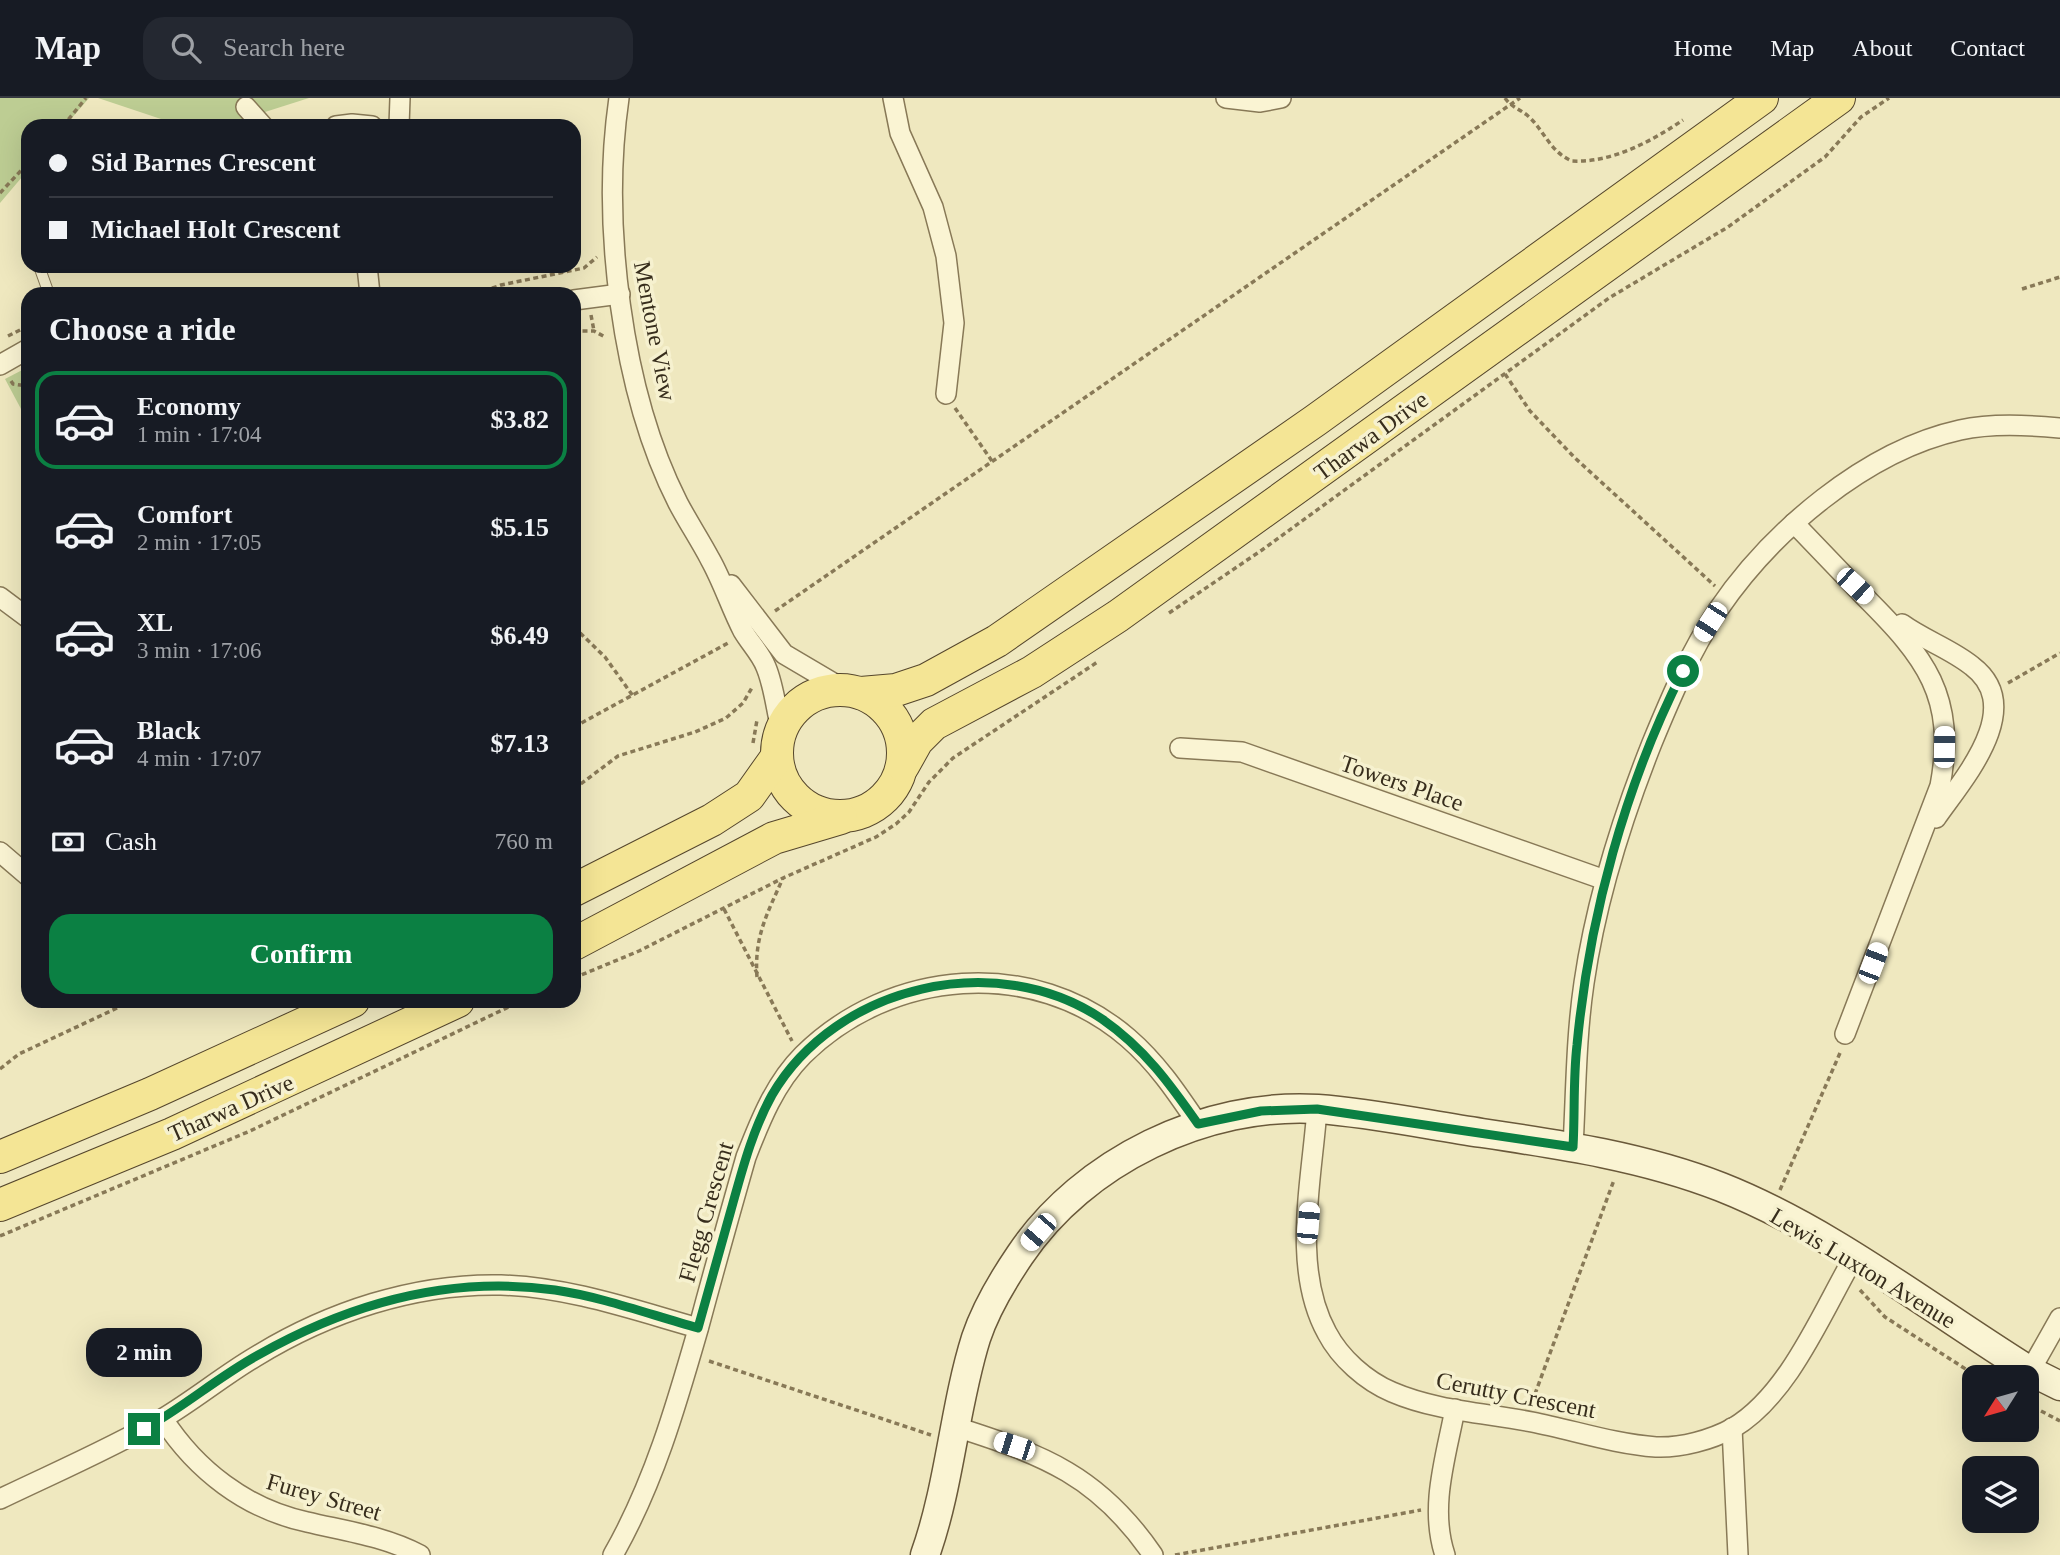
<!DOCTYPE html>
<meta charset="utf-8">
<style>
:root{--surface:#171b24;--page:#242831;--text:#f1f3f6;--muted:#9ea1a6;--line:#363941;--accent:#0b8043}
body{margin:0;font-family:Georgia,serif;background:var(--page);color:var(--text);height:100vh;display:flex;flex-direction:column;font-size:26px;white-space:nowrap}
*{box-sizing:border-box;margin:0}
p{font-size:23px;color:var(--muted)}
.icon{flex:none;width:38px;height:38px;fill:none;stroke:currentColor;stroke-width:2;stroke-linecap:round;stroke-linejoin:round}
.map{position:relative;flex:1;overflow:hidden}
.panel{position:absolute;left:21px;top:189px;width:560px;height:721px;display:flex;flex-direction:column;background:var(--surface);border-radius:21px;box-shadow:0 7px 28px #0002}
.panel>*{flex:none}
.guide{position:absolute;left:21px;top:21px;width:560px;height:154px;border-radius:21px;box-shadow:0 7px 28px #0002;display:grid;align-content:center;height:154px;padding:0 28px;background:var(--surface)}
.needle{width:46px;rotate:233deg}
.buttons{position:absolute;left:1962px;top:1267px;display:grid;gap:14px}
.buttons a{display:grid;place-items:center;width:77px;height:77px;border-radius:14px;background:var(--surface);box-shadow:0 7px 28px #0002;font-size:35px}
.end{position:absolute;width:32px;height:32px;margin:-16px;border:9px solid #0b8043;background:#fff;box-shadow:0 0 0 4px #fff}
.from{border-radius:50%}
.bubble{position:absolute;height:49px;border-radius:21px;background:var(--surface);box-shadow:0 7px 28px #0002;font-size:23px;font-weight:700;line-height:49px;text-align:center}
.car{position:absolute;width:21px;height:42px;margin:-21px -10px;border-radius:9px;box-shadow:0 0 5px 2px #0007;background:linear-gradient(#fff 24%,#345 0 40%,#fff 0 76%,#345 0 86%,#fff 0)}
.guide b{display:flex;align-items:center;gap:24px;height:66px;font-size:26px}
.guide b+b{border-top:2px solid var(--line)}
.guide i{width:18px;height:18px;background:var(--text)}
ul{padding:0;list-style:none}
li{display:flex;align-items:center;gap:21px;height:98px;margin:0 14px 10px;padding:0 14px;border:4px solid transparent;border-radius:21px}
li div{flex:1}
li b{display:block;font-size:26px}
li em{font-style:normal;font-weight:700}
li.selected{border-color:var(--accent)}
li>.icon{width:63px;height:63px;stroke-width:1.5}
h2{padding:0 28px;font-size:32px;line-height:84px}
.pay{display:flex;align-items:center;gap:18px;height:77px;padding:0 28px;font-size:26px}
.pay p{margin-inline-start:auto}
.cta{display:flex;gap:14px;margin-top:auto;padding:14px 28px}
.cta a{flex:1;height:80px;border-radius:21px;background:var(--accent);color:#fff;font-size:28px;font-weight:700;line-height:80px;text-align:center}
header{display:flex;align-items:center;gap:42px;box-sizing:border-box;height:98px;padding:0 35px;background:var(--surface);border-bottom:2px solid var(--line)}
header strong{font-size:33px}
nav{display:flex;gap:38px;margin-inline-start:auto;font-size:24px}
.search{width:490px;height:63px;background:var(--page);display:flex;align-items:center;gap:18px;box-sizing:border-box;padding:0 24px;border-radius:21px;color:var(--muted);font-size:26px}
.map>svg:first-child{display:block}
.green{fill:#bdcd93}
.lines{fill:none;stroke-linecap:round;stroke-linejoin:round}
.lane-casing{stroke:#887957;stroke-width:12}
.street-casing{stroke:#887957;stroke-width:22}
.secondary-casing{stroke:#6a593a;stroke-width:31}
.primary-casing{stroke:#55462c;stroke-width:34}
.path{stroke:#887957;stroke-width:3.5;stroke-dasharray:5 3.5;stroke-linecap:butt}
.lane{stroke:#faf4d3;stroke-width:10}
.street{stroke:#faf4d3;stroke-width:19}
.secondary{stroke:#faf4d3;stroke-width:28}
.primary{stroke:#f4e595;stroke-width:32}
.route{stroke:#0b8043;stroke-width:9}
.labels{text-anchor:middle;stroke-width:7;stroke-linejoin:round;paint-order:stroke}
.street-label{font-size:24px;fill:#372d1c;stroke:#f6f1cf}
</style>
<header>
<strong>Map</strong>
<div class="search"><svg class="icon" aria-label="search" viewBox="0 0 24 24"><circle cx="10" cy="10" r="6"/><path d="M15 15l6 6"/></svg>Search here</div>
<nav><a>Home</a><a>Map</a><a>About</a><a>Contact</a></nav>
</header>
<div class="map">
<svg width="2060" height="1457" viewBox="0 0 2060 1457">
<rect width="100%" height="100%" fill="#efe8bf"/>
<!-- green -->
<g class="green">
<path d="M0,0H89L65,28H28V72L0,105Z"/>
<path d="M98,0H309L221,28H182Z"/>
<path d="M28,269V324L5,281Z"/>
</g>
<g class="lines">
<defs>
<path id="lane" d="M39,168L49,196"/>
<g id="street">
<path d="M619,0C601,124 621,293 678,405C688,424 700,442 710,461C723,484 731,510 743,533C750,545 761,556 766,569C774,588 776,611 781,631"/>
<path d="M893,0L900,35L933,109L946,158L954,225L946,296"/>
<path d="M1226,0L1260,4L1281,0"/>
<path d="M246,9L263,28"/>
<path d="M336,28L352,26L372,28"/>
<path d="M399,28L400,0"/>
<path d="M367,168L370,196"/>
<path d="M574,202L620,196"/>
<path d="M0,267L28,251"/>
<path d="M1794,425C1818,450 1841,474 1865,499C1925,559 1957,598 1940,688L1845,936"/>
<path d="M731,487L784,556L845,592"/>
<path d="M0,499L28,520"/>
<path d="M1902,526C1924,542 1951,551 1972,568C2027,610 1963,681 1936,720"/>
<path d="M1180,650L1242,654L1605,782"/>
<path d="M0,754L28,778"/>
<path d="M1317,1011C1312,1082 1291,1170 1327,1235C1340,1260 1366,1283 1392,1294C1436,1313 1486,1315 1532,1324C1573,1332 1614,1346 1656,1349C1681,1350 1711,1342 1733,1330C1789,1297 1822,1214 1854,1159"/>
<path d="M1573,1049C1576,994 1576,939 1584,885C1596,802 1621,723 1652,645C1671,599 1690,554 1718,512C1771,434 1865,353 1960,332C1992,325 2027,327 2060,330"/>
<path d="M2030,1273L2060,1220"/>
<path d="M163,1321C196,1372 246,1411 307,1424C345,1433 384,1438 420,1457"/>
<path d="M956,1329C1044,1357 1099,1378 1153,1457"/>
<path d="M1732,1330L1738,1457"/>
<path d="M0,1401C54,1375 110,1351 162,1321C194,1302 223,1278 255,1259C328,1214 415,1185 501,1187C569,1189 634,1212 698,1230"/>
<path d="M613,1457C654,1385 676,1308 699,1228C714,1172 730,1115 746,1059C760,1023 775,985 803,957C890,871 1033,858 1128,940C1157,965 1177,995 1198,1026"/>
<path d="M1445,1457C1429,1409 1446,1359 1455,1311"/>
</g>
<path id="secondary" d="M925,1457C950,1387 954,1310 976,1240C986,1210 1003,1182 1020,1157C1083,1063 1206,1004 1318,1011C1373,1015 1428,1027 1482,1035C1563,1047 1644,1059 1721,1089C1830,1132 1930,1211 2030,1273L2060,1288"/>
<g id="primary">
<circle cx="840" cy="655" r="63"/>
<path d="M861,595L896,592L926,582L997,543L1316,322L1762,0"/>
<path d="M903,668L917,643L934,626L1032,574L1118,518L1839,0"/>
<path d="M574,792L712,722L749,698L776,660"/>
<path d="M574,846L774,740L841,720"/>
<path d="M0,1059L150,996L353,903"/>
<path d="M0,1107L172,1036L458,903"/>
</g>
</defs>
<!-- lane casing -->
<use href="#lane" class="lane-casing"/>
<!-- street casing -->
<use href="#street" class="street-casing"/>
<!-- secondary casing -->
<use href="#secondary" class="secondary-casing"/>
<!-- primary casing -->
<use href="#primary" class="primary-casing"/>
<!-- path -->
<g class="path">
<path d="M1505,0C1511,9 1520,11 1528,18C1544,32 1550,54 1572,63C1612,65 1652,43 1683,22"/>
<path d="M63,28L86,0"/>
<path d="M0,95L28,65"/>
<path d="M2022,191L2060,179"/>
<path d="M476,196L501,187L584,170L597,159"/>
<path d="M591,217L594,233"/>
<path d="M574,233H594L605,239"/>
<path d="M8,238L28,228"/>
<path d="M1505,276L1530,313L1575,360L1715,488"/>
<path d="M11,283L13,286L28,288"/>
<path d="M955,310L992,363"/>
<path d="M775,513L1520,0"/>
<path d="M1169,515L1262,452L1609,200L1728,129L1825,59L1861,19L1889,0"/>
<path d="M574,529L605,559L633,598"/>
<path d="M2008,585L2060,555"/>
<path d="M574,629L728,545"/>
<path d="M753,645L757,622"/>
<path d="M574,691L618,658L695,634L726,620L743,605L753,588"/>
<path d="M724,811L792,943"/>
<path d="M757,879C754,839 767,816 783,780"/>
<path d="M574,880L639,853L783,780L876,739L896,726L909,714L929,684L953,660L1099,563"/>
<path d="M0,971L19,956L132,903"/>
<path d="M1780,1092L1840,955"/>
<path d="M0,1138L250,1033L521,903"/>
<path d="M1860,1192L1885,1219L1978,1279"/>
<path d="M709,1263L931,1337"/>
<path d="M1532,1304L1614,1082"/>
<path d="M2026,1305L2060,1323"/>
<path d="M1175,1457L1421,1412"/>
</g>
<!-- lane -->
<use href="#lane" class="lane"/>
<!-- street -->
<use href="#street" class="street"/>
<!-- secondary -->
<use href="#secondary" class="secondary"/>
<!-- primary -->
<use href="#primary" class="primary"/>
</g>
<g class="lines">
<!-- route -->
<path class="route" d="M144,1331C184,1309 219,1278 260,1256C351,1205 449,1177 555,1192C603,1199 651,1217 698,1230C709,1190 720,1151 731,1112C742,1073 752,1033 772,997C836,887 997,850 1102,921C1144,950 1170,986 1198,1026L1261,1013L1317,1011L1573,1049C1575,1015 1573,981 1577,947C1589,820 1625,687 1683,573"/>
</g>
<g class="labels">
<!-- street labels -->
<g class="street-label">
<text transform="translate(655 233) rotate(79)" y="8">Mentone View</text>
<text transform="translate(1371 338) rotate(-36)" y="8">Tharwa Drive</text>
<text transform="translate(1402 685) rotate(19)" y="8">Towers Place</text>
<text transform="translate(231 1010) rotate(-24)" y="8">Tharwa Drive</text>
<text transform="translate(706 1114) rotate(-74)" y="8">Flegg Crescent</text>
<text transform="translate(1863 1170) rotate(31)" y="8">Lewis Luxton Avenue</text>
<text transform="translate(1516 1297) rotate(11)" y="8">Cerutty Crescent</text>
<text transform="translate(324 1399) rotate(16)" y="8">Furey Street</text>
</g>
</g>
</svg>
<div class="buttons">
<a><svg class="needle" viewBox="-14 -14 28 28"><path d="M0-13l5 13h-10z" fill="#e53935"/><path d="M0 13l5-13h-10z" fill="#9ea1a6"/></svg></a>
<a><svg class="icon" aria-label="layers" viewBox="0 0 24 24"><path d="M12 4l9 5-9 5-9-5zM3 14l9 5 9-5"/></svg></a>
</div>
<i class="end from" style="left:1683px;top:573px"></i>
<i class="end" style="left:144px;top:1331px"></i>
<div class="bubble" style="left:86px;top:1230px;width:116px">2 min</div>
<i class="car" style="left:1855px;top:488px;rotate:133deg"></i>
<i class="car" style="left:1710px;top:524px;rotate:213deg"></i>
<i class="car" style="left:1944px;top:649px;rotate:1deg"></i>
<i class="car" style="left:1873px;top:865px;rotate:21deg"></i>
<i class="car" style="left:1308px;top:1125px;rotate:5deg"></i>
<i class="car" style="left:1038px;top:1134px;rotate:221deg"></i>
<i class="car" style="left:1014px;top:1348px;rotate:288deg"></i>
<div class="guide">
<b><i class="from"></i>Sid Barnes Crescent</b>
<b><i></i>Michael Holt Crescent</b>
</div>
<section class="panel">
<h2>Choose a ride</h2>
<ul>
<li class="selected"><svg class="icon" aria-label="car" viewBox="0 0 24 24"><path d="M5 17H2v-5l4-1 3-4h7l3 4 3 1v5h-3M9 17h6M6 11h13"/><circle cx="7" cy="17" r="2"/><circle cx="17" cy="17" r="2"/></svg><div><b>Economy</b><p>1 min · 17:04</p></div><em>$3.82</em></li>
<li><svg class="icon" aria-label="car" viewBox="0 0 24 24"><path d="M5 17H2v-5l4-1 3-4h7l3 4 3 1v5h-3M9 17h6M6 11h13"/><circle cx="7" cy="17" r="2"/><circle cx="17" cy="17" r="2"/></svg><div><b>Comfort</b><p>2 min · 17:05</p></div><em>$5.15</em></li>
<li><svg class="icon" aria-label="car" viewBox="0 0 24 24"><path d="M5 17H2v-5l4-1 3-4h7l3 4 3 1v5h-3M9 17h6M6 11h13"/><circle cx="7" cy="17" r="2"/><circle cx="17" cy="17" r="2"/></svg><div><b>XL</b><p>3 min · 17:06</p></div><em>$6.49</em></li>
<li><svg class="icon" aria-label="car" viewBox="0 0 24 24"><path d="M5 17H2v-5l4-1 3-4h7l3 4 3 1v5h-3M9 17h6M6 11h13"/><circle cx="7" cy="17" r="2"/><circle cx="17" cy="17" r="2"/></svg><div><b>Black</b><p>4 min · 17:07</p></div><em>$7.13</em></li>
</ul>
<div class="pay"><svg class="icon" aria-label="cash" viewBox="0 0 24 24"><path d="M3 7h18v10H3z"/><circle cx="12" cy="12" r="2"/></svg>Cash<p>760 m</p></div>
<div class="cta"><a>Confirm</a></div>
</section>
</div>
